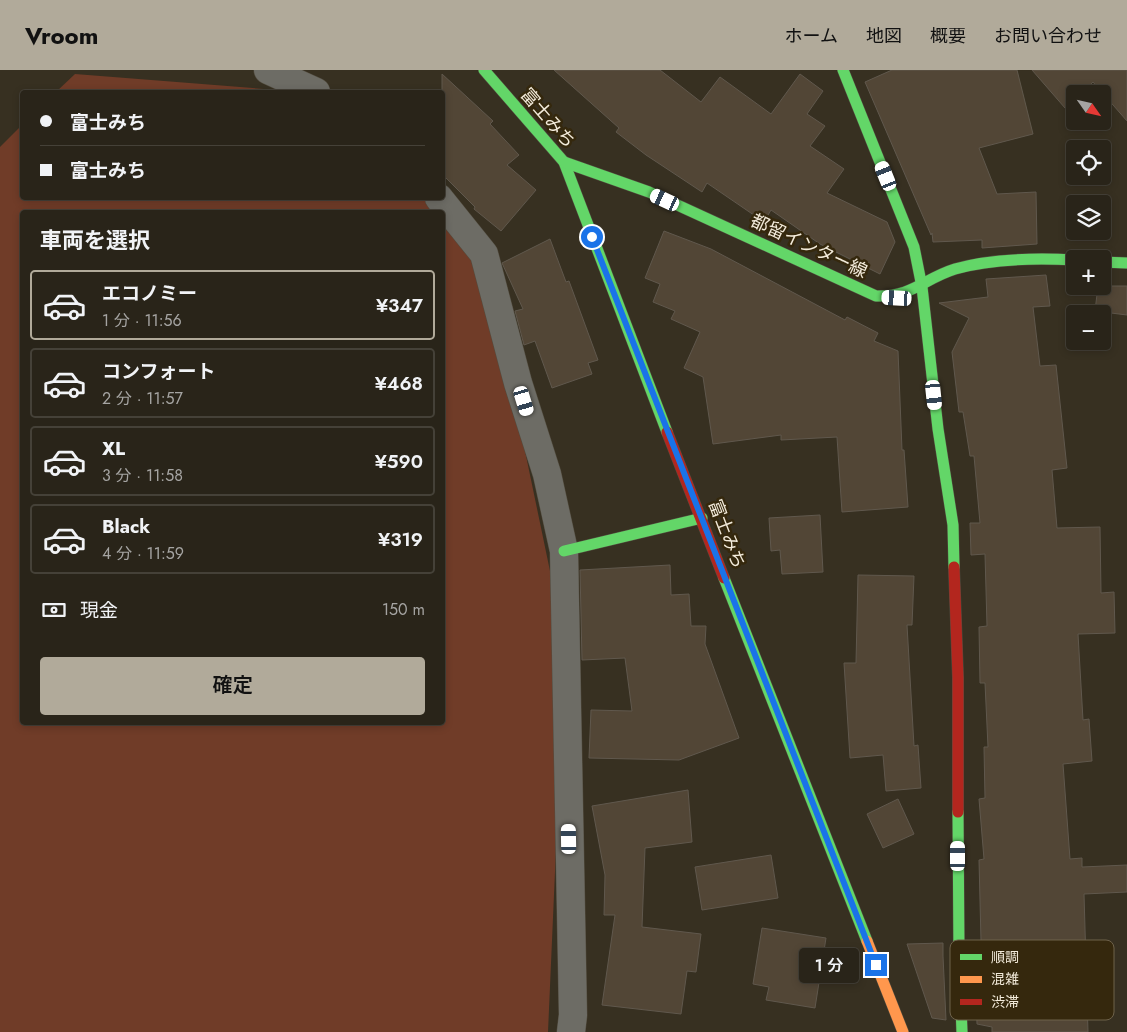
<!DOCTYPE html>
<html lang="ja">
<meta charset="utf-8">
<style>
:root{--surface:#292419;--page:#353026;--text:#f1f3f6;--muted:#a5a4a2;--line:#454138;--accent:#b1aa9a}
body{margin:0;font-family:Jost,"Noto Sans JP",sans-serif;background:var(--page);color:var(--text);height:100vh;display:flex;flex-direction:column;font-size:19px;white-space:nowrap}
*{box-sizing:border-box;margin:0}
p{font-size:16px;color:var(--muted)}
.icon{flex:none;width:28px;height:28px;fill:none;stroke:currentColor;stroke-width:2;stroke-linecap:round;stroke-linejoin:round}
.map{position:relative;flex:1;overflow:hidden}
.sheet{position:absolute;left:20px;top:140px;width:425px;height:515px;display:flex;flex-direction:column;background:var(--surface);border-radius:5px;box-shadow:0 2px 8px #0003,0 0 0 1px var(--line)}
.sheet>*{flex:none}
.top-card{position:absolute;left:20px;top:20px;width:425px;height:110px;border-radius:5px;box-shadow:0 2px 8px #0003,0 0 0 1px var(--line);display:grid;align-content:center;height:110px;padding:0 20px;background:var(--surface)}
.needle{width:32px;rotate:124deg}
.controls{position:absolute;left:1066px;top:15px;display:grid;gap:10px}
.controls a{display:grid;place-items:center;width:45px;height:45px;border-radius:5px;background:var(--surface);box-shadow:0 2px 8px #0003,0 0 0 1px var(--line);font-size:25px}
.end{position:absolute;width:22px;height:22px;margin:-11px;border:6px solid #1a73e8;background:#fff;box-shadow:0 0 0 2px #fff}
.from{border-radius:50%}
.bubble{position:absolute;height:35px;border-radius:5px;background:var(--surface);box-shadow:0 2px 8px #0003,0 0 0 1px var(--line);font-size:16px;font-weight:600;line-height:35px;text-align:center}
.car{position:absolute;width:15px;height:30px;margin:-15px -8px;border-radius:6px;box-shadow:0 0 4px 1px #0007;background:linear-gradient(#fff 24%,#345 0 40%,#fff 0 76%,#345 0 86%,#fff 0)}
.top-card b{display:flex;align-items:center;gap:18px;height:48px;font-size:19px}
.top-card b+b{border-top:1px solid var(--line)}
.top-card i{width:12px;height:12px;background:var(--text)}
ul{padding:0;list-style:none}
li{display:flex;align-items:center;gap:15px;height:70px;margin:0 10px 8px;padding:0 10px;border:2px solid var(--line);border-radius:5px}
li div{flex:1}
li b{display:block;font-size:19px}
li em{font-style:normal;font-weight:600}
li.active{border-color:var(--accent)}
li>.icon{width:45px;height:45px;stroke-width:1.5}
h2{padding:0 20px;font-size:22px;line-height:60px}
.pay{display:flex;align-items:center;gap:12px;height:55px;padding:0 20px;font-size:19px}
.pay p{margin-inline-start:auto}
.cta{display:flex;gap:10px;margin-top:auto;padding:10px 20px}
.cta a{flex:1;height:58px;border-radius:5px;background:var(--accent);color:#111;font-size:20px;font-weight:600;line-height:58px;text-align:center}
header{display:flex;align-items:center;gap:30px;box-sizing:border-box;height:70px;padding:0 25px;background:var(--accent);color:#111}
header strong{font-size:24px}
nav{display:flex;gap:28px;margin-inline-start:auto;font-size:18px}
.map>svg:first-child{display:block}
.green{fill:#703c28}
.building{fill:#524636;stroke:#60584d}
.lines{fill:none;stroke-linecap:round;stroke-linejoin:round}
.street-casing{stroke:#534d40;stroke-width:29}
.fast-casing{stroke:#534d40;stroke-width:12}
.slow-casing{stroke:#534d40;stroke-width:12}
.jam-casing{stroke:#534d40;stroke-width:12}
.street{stroke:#6d6c65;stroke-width:28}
.fast{stroke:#63d668;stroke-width:11}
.slow{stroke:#ff974d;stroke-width:11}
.jam{stroke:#b3261e;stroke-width:11}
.route{stroke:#1a73e8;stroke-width:6}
.labels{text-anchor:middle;stroke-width:5;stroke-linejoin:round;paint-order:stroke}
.street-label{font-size:18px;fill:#f3ebdb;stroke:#35280d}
.key{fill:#35280d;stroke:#6e624b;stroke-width:1}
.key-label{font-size:14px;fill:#f3ebdb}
</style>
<header>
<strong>Vroom</strong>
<nav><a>ホーム</a><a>地図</a><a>概要</a><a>お問い合わせ</a></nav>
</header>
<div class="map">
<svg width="1127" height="962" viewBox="0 0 1127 962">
<rect width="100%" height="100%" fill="#373021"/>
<!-- green -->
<g class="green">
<path d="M75,4L302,22H56Z"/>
<path d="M22,55V128H426L441,142H22V652H442L443,144L484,184L565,573L548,962H0V77Z"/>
</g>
<!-- building -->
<g class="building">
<path d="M554,0H660L701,32L720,7L771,44L800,4L823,21L807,44L825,56L810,76L844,99L827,123L887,152L895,172L880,204L820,174L771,140L764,152L707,113L702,122L646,85L616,62L619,58Z"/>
<path d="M892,0H1017L1033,64L979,78L997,124L1036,122L1037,174L982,178V170L933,172L932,163L931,165L865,12Z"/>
<path d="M1032,0H1127V51L1093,12L1081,24H1075V29L1065,38Z"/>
<path d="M442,4L493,51L490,54L519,85L507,95L536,120L501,161L474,139L475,137L442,104Z"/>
<path d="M664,161L711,179L845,250L847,247L878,263L874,271L898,281L902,380H904L908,437L842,442L837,367L781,370V365L713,374L703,307L684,298L700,262L671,249L675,241L653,232L660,214L645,208Z"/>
<path d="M550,169L566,212L569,211L598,290L588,293L592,304L552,318L535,271L524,275L515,241L523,239L502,193Z"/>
<path d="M1046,205L1050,236L1033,237L1040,296L1056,295L1067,398L1052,400L1057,458L1100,457L1101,523L1114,522L1115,563L1078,564L1083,650L1089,649L1092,691L1063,694L1070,789L1082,788V797L1127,795V822L1084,824L1088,962H992V957L977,954L975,885V871H981L979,790L984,789L979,729L985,728L984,677H988L985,613H980L979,557L987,556L985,484L971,485L970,453H980L974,386H970L963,342H959L952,282L969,248L939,233L988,227L986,209Z"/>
<path d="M1098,216H1127V245L1095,241Z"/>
<path d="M820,445L823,502L782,504L780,480L771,481L769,448Z"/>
<path d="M670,495L671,525L689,524L691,556H706L705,574L739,668L679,690L589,688L591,640L632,641L625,588L582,590L580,500Z"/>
<path d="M858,505L914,506L912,555H907L914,676L918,675L921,718L886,721L883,685L850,688L844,593H856Z"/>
<path d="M688,720L692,772L645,778L642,857L701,864L696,902L687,901L681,944L602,935L615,845H604L605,805L592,736Z"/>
<path d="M898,729L914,764L883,778L867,744Z"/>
<path d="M771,785L778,828L702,840L695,797Z"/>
<path d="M762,858L826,868L815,938L766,930L769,917L753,914Z"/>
<path d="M943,873V886L946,950L932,948L907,874Z"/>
</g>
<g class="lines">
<defs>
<g id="street">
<path d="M268,0L316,22"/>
<path d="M439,128L484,184L518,313L547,404L564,481L573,945L571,962"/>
</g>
<g id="fast">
<path d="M484,0L564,92L667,362"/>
<path d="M843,0L914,177L922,217L938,359L953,455L954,497"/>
<path d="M564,92L649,122L876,226C913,227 923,209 955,199C993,188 1036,188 1075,190"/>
<path d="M1102,192L1127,193"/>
<path d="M564,481L702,448"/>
<path d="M724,508L867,871"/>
<path d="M958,742L959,885L962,962"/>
</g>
<path id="slow" d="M867,871L903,962"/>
<g id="jam">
<path d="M667,362L724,508"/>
<path d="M954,497L958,608V742"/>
</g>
</defs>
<!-- street casing -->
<use href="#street" class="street-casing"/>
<!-- fast casing -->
<use href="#fast" class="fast-casing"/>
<!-- slow casing -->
<use href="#slow" class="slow-casing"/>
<!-- jam casing -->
<use href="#jam" class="jam-casing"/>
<!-- street -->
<use href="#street" class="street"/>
<!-- fast -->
<use href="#fast" class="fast"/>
<!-- slow -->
<use href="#slow" class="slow"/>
<!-- jam -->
<use href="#jam" class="jam"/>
</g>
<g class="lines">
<!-- route -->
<path class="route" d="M592,167L876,895"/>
</g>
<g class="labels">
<!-- street labels -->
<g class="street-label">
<text transform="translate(548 48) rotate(49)" y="6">富士みち</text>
<text transform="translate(809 176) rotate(25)" y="6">都留インター線</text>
<text transform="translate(727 464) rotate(69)" y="6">富士みち</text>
</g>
</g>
<!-- legend -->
<rect x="950" y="870" width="164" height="80" rx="8" class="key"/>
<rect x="960" y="884" width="22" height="6" fill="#63d668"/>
<rect x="960" y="906" width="22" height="7" fill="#ff974d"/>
<rect x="960" y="929" width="22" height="6" fill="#b3261e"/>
<g class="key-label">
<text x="991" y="892">順調</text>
<text x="991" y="914">混雑</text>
<text x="991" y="937">渋滞</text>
</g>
</svg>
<div class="controls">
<a><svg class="needle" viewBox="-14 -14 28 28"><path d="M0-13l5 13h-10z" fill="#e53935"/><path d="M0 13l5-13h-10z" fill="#a5a4a2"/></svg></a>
<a><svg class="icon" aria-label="locate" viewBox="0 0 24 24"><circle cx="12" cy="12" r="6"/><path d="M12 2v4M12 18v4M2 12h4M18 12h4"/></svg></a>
<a><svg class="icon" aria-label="layers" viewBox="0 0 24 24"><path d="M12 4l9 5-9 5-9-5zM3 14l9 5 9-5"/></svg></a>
<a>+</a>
<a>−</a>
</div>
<i class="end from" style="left:592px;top:167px"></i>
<i class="end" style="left:876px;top:895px"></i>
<div class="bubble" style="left:799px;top:878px;width:60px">1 分</div>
<i class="car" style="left:886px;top:106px;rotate:338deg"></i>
<i class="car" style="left:665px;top:130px;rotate:295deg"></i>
<i class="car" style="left:897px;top:228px;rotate:273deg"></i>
<i class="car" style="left:934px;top:325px;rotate:174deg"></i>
<i class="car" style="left:524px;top:331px;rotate:163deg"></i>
<i class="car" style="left:569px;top:769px;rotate:359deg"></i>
<i class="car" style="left:958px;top:786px;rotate:0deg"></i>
<div class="top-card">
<b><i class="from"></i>富士みち</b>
<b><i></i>富士みち</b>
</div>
<section class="sheet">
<h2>車両を選択</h2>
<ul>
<li class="active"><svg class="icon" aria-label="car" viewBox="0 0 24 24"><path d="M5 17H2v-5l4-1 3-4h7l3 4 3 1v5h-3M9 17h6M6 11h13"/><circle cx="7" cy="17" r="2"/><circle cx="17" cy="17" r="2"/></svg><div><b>エコノミー</b><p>1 分 · 11:56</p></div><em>¥347</em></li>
<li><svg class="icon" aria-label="car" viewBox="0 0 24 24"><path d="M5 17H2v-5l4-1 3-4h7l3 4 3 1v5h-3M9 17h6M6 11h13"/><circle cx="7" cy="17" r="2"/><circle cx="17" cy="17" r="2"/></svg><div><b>コンフォート</b><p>2 分 · 11:57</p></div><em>¥468</em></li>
<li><svg class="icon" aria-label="car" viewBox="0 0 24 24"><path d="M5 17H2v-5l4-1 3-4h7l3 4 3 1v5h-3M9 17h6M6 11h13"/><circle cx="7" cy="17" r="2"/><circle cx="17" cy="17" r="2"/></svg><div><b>XL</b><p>3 分 · 11:58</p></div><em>¥590</em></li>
<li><svg class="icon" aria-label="car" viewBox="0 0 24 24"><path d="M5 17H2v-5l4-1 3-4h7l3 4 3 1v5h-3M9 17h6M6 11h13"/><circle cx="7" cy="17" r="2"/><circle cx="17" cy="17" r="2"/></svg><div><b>Black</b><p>4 分 · 11:59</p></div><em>¥319</em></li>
</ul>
<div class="pay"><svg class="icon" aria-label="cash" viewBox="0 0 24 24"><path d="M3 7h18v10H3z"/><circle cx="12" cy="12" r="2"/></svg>現金<p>150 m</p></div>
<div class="cta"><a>確定</a></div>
</section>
</div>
